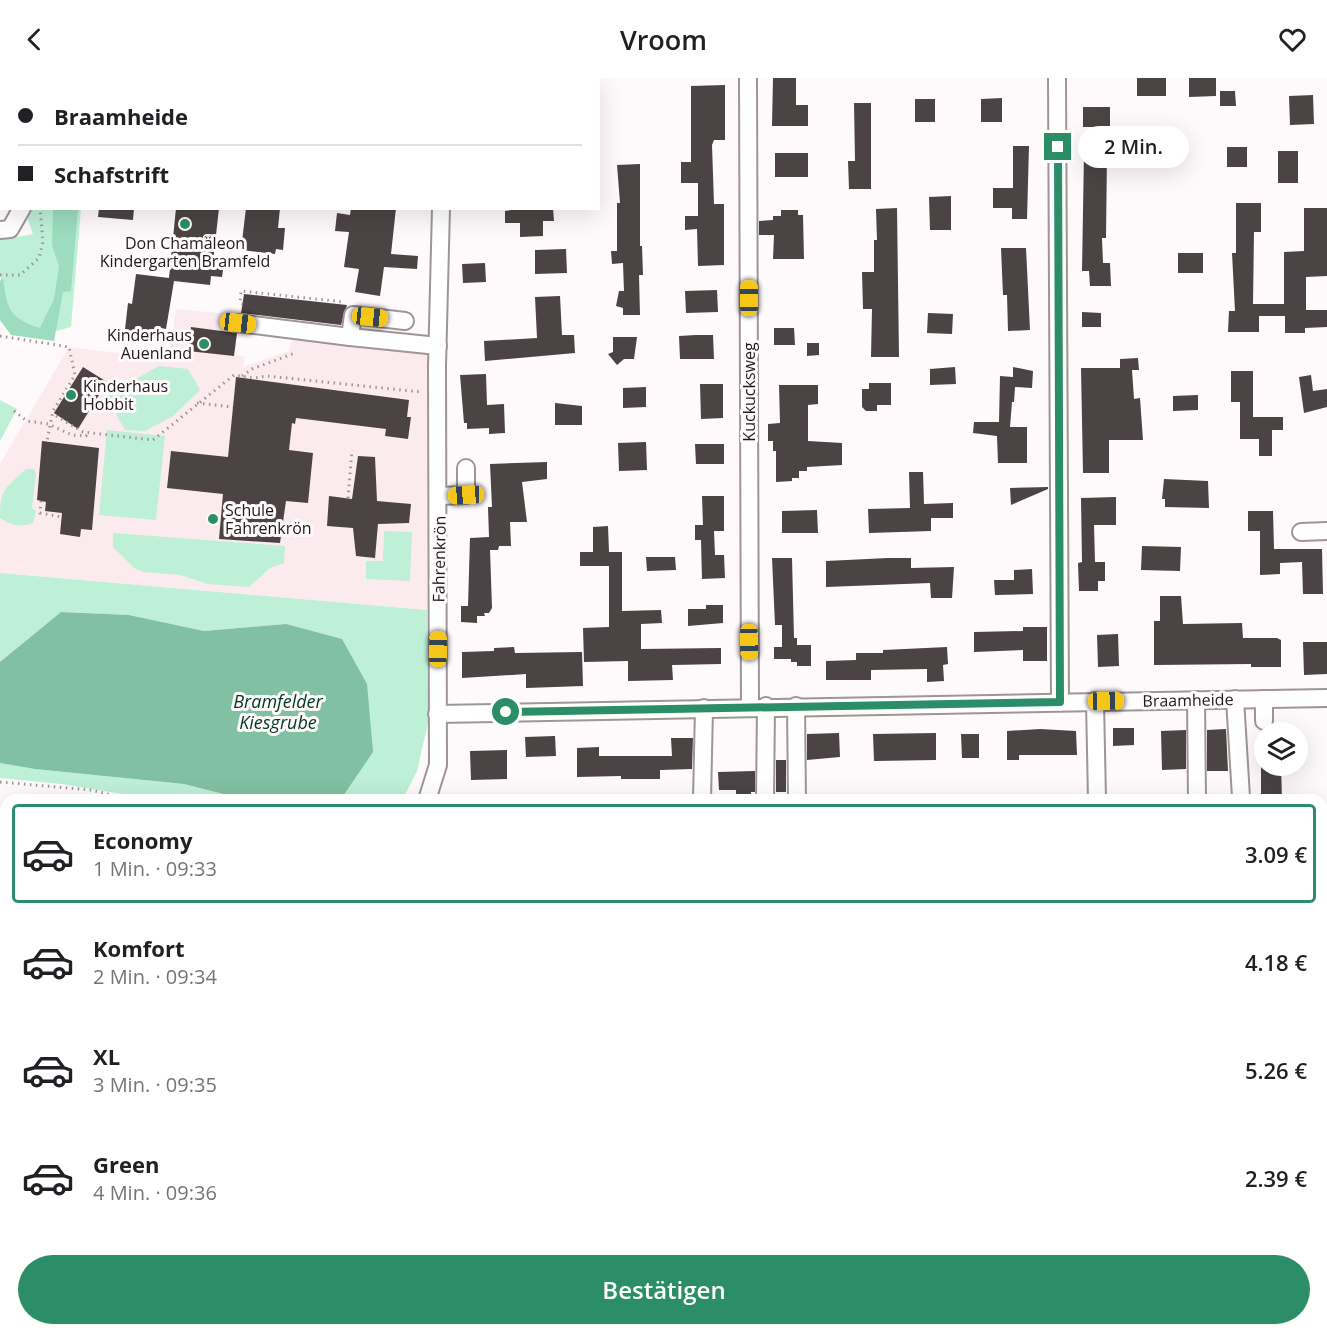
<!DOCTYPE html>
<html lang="de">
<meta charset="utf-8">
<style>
:root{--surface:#fff;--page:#f6f6f6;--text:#202124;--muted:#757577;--line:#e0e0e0;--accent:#2c8e69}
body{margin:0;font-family:"Open Sans",sans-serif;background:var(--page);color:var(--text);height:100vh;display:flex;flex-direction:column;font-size:22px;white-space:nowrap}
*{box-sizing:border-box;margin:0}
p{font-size:20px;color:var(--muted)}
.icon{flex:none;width:33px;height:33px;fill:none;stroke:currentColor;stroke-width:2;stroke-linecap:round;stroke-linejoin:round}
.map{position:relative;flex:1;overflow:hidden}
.drawer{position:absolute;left:0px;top:716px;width:1328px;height:542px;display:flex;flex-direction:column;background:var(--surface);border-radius:18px 18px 0 0;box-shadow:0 6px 24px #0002}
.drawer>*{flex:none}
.guide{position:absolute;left:0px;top:0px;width:600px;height:132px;box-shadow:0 6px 24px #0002;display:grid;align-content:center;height:132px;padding:0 18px;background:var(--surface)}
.fabs{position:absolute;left:1254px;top:644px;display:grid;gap:12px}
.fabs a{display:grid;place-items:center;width:54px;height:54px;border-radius:50%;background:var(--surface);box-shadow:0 6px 24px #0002;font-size:30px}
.end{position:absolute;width:27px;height:27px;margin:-14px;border:8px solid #2c8e69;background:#fff;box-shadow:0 0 0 3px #fff}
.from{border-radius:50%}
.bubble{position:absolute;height:42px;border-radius:21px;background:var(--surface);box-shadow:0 6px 24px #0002;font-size:20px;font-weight:600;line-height:42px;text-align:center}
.car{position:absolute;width:18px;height:36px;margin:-18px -9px;border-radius:8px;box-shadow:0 0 4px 2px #0007;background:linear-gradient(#f5c518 24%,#345 0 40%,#f5c518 0 76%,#345 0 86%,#f5c518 0)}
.guide b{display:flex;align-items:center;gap:21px;height:57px;font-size:22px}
.guide b+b{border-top:2px solid var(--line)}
.guide i{width:15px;height:15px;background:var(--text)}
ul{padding:10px 0 0;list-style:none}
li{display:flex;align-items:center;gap:18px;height:99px;margin:0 12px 9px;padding:0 6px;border:3px solid transparent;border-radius:6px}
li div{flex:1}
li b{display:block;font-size:22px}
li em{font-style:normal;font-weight:600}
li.active{border-color:var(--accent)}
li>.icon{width:54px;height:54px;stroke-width:1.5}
.cta{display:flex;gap:12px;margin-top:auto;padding:12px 18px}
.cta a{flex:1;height:69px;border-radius:36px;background:var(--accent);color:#fff;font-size:24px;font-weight:600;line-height:69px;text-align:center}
header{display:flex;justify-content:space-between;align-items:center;height:78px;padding:0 18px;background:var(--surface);font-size:27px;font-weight:600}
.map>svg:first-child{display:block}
.built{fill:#fbebee}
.green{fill:#beefd7}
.forest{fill:#9ddcbe}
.water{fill:#82c0a3}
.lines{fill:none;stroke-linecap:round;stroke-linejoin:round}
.stream{stroke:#82c0a3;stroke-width:4.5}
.building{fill:#4b4344}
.minor-casing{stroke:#9f9597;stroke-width:20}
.path{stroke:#9a9596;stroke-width:3;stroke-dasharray:1.5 4.5;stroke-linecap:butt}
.minor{stroke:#fff;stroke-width:16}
.route{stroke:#2c8e69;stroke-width:8}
.poi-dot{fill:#2c8e69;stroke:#fef9fa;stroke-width:2}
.labels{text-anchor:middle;stroke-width:6;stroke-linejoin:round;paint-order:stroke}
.poi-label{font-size:16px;fill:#1f1b1c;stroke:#fef9fa;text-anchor:start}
.street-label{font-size:16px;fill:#1f1b1c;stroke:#fef9fa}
.water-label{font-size:18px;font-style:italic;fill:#013825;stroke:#fef9fa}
</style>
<header><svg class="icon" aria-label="back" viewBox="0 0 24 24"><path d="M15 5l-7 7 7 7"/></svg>Vroom<svg class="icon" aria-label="heart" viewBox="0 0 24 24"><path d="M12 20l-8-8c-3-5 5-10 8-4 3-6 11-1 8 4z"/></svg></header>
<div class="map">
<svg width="1327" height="1256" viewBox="0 0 1327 1256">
<rect width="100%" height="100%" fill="#fef9fa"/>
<!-- built -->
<g class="built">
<path d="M265,0H430L267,2Z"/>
<path d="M176,231L228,236L227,242L233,244L237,255L234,277L245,279L243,289L289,273L292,261L427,276V532L0,495V386L69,269L169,281Z"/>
</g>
<!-- green -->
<g class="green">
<path d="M24,131H81L71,249L37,258L11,246L0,196V162L33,156Z"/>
<path d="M159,288L188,291L200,312L173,338L145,353L125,352L106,318Z"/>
<path d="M0,322L17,331L0,363Z"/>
<path d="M107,352L165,358L156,442L99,437Z"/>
<path d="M26,391H34L36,396L32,430L36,433L33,445C20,450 11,447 0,440C0,410 6,410 26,391Z"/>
<path d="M384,453L412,454L410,503L366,501V483H383Z"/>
<path d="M113,455L285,468L284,485L270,490L249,509L208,506L180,497L143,494L134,490L113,469Z"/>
<path d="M0,495L427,532L428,645L417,693L403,721H337H342L286,546L204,553L129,537L61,534L0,584Z"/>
<path d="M0,685L35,691L184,706L243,721L147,720L62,706L0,700Z"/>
<path d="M1327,912V969L1322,971V914Z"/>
<path d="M1322,1070L1327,1071V1124H1322Z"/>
<path d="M6,1169V1251H251L254,1256H0V1175Z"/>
<path d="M608,1251H846L833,1256H590Z"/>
</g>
<!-- forest -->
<path class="forest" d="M53,131H78L71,213L63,214L54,263L11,257L0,242V203L3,200C7,231 9,240 40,250L54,221L59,188L52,167Z"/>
<!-- water -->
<path class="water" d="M61,534L129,537L204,553L286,546L342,561L367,606L373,674L341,721L337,722L243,721L184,706L35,691L0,685V584Z"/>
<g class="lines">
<!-- stream -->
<g class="stream">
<path d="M1322,969L1327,965"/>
<path d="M641,1256L655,1251"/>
</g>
</g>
<!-- building -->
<g class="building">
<path d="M773,0H796V27H808V48H772Z"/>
<rect x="1137" y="0" width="29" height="18"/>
<path d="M1189,0H1216V18L1189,19Z"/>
<path d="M725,7V62H714L712,67L714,126H724V187L698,188L697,151L685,152V138H698V105H681V84H691V8Z"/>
<path d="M1220,13H1235L1236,28H1220Z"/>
<path d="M1313,17L1314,46L1290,47L1289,18Z"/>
<path d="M1002,20V44H981V21Z"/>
<rect x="915" y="21" width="20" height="23"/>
<path d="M854,25H871V111H849L848,83H855Z"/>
<rect x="1083" y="29" width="27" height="20"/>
<path d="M1013,68H1029L1027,141H1012V130H993V110H1013Z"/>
<rect x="1227" y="69" width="20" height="20"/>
<rect x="1278" y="73" width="20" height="32"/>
<path d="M1084,74H1107L1106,160H1102L1103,185H1110L1111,208H1090L1089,193H1082Z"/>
<rect x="775" y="75" width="33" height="24"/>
<path d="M640,86V168H642L643,197H639L640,237H623V230L616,228L619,213H624L623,185L612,186L611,173H617V125H620L617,87Z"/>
<path d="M951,118V152H930L929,119Z"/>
<path d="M1236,125H1261V154H1254L1253,226H1284V174L1304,173V130H1327V198L1306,199V232H1327V249L1305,250V255H1285V238H1259V254H1228L1229,233H1235L1232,175H1236Z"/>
<path d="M99,130H134L133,142L98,139Z"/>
<path d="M176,130H219L213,184L224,185L222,199L211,198L210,207L174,203L166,251L161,250L160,264L124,260L128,225L132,226L136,196L169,200Z"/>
<path d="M246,130H280L278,150H285L283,172L276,171L275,176L241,172Z"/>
<path d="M351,130H396L391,176L418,178L417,191L384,189L380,218L355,214L359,191L344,189L349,154L335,153L337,135L350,137Z"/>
<path d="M526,130H553L554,143H543V158L520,159V145H505V133Z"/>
<path d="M897,130L899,279H871L872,231H863L862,194H874V162H877L876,131Z"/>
<path d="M781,132H798V137H803L804,181H773L774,157H759V143L773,142V138H781Z"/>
<path d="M1001,170H1026L1030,252L1008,253L1007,217H1003Z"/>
<path d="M566,171L567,195L535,196V172Z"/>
<rect x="1178" y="175" width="25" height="20"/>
<path d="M485,185L486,204L463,205L462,186Z"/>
<path d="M717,212L718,234L686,235L685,213Z"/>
<path d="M244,216L347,227L341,247L241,235Z"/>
<path d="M560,218L562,257H574L575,275L485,283L484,263L537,260L535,219Z"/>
<path d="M1082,234L1101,235V249H1082Z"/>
<path d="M928,235L953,236L952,256L927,255Z"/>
<path d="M191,249L237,255L234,278L188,273Z"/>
<path d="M774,250H794L795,267H774Z"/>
<path d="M696,257H713L714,281H680L679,258Z"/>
<path d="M613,259H637L634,281H624L617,287L608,276L613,274Z"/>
<path d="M807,265H819V277L807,278Z"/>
<path d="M1138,280L1139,292H1132L1134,321L1140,320L1143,362H1109V395H1083L1081,290H1120V281Z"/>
<path d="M83,289L107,304L78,351L54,335Z"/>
<path d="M955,289L956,306L930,307V291Z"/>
<path d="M1013,289L1033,293L1032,310L1015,309L1014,324H1012L1010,349H1027V385H998L997,358L973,355L974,344H999L1000,298L1013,299Z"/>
<path d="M1231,293H1253V339H1283V352H1272V378H1259V361H1240V324H1231Z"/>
<path d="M486,296L487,327L504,326L505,355L489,356V350L467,351V345H464L460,297Z"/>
<path d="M1311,297L1313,313L1327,311V329L1304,335L1299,299Z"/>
<path d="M236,299L409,322L407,339H411L408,361L385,358L386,351L296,340L295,346L292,345L289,372L313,375L308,425L286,423L280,465L219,461L223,416L167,410L171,373L228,379Z"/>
<path d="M869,305H891V327H877V333H866L862,329V311H869Z"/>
<path d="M700,306H723V340L701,341Z"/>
<path d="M779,307H818V326L808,327V363L842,365V387L807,389V393H799V400H792V403L776,404V373H773V363H768V346L780,345Z"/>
<path d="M646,309V329L623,330V310Z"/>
<path d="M1198,317V332L1173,333V318Z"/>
<path d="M555,325L582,328V347H555Z"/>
<path d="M42,363L99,370L92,452L81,451L80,459L60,456L62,435L45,433L46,424L37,422Z"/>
<path d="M646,364L647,392L619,393L618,365Z"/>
<path d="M695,366H724V386H696Z"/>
<path d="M358,378L375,379L377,423L411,426L409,445L378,446L375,480L356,478L353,450L327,448L329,418L352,421Z"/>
<path d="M547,384V401L522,404L527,444H510L511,468H499L498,472H490L492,530L489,535H484L485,538H477V545L461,544V528H468L470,460L489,459L488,429H492L490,386Z"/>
<path d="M909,394H923L924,426L953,425V440H931V453L869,455L868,431L910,430Z"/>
<path d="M1164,401L1208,403L1209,430L1165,429V421H1162Z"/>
<path d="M1048,409V411L1011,427L1010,410Z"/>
<path d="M702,418H724V453H714L715,477H724L725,500L702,501L701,462H695V447H703Z"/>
<path d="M1116,419V447H1094L1095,484H1105V503H1098V513H1079L1078,485L1082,484L1081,420Z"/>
<path d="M817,432L818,455H782V433Z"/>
<path d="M1248,433H1273L1274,471H1322L1323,516H1303L1302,484L1280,485V496L1260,497V453H1248Z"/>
<path d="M608,448L609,474H622V533L661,532L662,545L641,546V571L721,570V586L672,587L673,602L628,603V583L584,584L583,550L609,549V488H580V474H593V449Z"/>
<path d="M1142,468L1181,469L1180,493L1141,492Z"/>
<path d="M646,479H675L676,492L647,493Z"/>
<path d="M772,480H792L794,560H797V567H811V588H797V584H791V581H774V569H782V547H775Z"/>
<path d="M888,480H911V490L954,489L952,520H931L930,505L826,509V483Z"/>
<path d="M1032,491L1033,516L995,517L994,502H1014V492Z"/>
<path d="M1160,518H1181L1183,546L1242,545L1243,560H1277L1281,562V589H1251V586L1154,587V543H1160Z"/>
<path d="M706,527H723V545L688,548V531H706Z"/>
<path d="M1023,549H1047V583H1023V572L974,574V554L1023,553Z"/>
<path d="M1118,556L1119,588L1098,589L1097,557Z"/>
<path d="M1303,564H1327V596L1304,597Z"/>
<path d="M514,569L515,575L582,574L583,608L526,610V596L462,600V574L494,573V570Z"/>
<path d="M947,569L948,586L943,587L944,603L927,604V591L871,592V602H826V583L856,582V575H883V572Z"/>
<path d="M1113,650H1134V667L1113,668Z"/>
<path d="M1040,651L1076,653L1077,677H1019V682H1007V653Z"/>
<path d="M1226,651L1228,693H1207V652Z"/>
<path d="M1186,652V691L1162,692L1161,653Z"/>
<path d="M839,655L840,679L807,682V656Z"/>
<path d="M936,655V682L874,683L873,656Z"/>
<path d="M961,656H979V680H962Z"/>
<path d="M555,658L556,678L526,679L525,659Z"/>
<path d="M671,660H693L692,691L660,692V701H621V698L577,699V670L599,669V678H672Z"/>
<path d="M507,672V701L471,702L470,673Z"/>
<rect x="776" y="682" width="10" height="32"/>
<path d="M1261,687H1281L1282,722H1261Z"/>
<path d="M755,693V714H751V722H736V712H719L718,694Z"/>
</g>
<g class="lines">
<defs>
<g id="minor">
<path d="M748,0L750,629"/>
<path d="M1057,0L1060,624"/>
<path d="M230,2L231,0"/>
<path d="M443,2V0"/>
<path d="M0,120L2,119"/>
<path d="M0,152L10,151L22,130"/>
<path d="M405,243L353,237L350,259L438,268"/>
<path d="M238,245L350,259"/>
<path d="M439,418L466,417V390"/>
<path d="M1301,454L1327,453"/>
<path d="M1235,621L1241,719"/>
<path d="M1264,621V643"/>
<path d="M1196,622L1197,722"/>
<path d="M1095,623L1097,722"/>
<path d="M796,628L797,722"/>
<path d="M437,636L1327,620"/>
<path d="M427,722L438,687L437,288L441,130"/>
<path d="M702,722L704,630"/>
<path d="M765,722L766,628"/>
<path d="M0,829L6,820"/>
<path d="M0,1039H6"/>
<path d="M1322,1057H1327"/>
<path d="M0,1159L6,1154"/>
<path d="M268,1251L270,1256"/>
<path d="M1157,1251L1158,1256"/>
</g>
</defs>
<!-- minor casing -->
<use href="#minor" class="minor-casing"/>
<!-- path -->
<g class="path">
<path d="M49,2V0"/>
<path d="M0,54L2,57"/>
<path d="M0,64L2,63"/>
<path d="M0,197H20L39,180L43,164L40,130"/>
<path d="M243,226L240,225L241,213L344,224"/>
<path d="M0,258L69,269L75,297L53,333L47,363"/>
<path d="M242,298L252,291L295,275"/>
<path d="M197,325L233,329"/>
<path d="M14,333L27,343L48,346L72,357L86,358L88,355"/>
<path d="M56,338L83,354L153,362L234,297L254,300L267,298L421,314"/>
<path d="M348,420L352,372"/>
<path d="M41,423L40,435L62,439"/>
<path d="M0,704L91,712L133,722"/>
<path d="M1322,932L1327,929"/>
<path d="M1187,1251V1256"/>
<path d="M699,1256L712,1251"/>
</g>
<!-- minor -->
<use href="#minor" class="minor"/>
</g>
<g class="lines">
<!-- route -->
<path class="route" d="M506,634L1060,624L1058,69"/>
</g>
<!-- markers -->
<g class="poi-dot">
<circle cx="185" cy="146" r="6"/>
<circle cx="204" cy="266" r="6"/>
<circle cx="71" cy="317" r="6"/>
<circle cx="213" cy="441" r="6"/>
</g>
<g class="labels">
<!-- poi labels -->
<g class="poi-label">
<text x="185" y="171" text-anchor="middle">Don Chamäleon<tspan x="185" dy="18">Kindergarten Bramfeld</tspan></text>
<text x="192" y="263" text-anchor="end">Kinderhaus<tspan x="192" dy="18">Auenland</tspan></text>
<text x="83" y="314">Kinderhaus<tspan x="83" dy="18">Hobbit</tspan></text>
<text x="225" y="438">Schule<tspan x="225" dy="18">Fahrenkrön</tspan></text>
</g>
<!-- street labels -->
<g class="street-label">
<text transform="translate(749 314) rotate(-90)" y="6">Kuckucksweg</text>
<text transform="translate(439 481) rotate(-89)" y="6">Fahrenkrön</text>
<text transform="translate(1188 622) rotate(-1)" y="6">Braamheide</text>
</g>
<!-- water labels -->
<g class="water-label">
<text x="278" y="630">Bramfelder<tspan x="278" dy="21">Kiesgrube</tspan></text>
</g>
</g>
</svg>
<div class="fabs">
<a><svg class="icon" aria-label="layers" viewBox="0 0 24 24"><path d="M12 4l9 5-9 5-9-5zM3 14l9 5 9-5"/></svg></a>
</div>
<i class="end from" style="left:506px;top:634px"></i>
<i class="end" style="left:1058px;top:69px"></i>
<div class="bubble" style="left:1078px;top:48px;width:111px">2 Min.</div>
<i class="car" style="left:749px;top:220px;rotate:0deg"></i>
<i class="car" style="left:370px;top:239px;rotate:96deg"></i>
<i class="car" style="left:238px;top:245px;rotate:97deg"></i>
<i class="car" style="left:466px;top:417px;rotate:267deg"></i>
<i class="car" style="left:749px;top:564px;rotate:179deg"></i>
<i class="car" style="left:438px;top:571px;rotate:1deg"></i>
<i class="car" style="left:1106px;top:623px;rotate:89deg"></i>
<div class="guide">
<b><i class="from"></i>Braamheide</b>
<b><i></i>Schafstrift</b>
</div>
<section class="drawer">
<ul>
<li class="active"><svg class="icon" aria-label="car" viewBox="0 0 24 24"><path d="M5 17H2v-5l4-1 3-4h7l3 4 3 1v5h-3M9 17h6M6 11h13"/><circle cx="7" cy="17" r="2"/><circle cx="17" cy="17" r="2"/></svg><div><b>Economy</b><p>1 Min. · 09:33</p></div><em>3.09 €</em></li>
<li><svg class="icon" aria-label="car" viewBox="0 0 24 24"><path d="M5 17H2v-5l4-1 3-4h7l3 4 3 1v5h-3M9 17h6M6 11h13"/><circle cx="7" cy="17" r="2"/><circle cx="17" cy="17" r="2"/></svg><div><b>Komfort</b><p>2 Min. · 09:34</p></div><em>4.18 €</em></li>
<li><svg class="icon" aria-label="car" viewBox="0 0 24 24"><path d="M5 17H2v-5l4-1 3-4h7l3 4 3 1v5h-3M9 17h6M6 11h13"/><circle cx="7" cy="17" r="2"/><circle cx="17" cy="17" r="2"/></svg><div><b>XL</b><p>3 Min. · 09:35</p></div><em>5.26 €</em></li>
<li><svg class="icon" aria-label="car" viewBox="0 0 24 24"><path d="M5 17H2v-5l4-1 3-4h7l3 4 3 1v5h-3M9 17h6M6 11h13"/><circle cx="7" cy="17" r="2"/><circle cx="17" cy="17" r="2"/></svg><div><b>Green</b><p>4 Min. · 09:36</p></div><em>2.39 €</em></li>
</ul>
<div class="cta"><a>Bestätigen</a></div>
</section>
</div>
